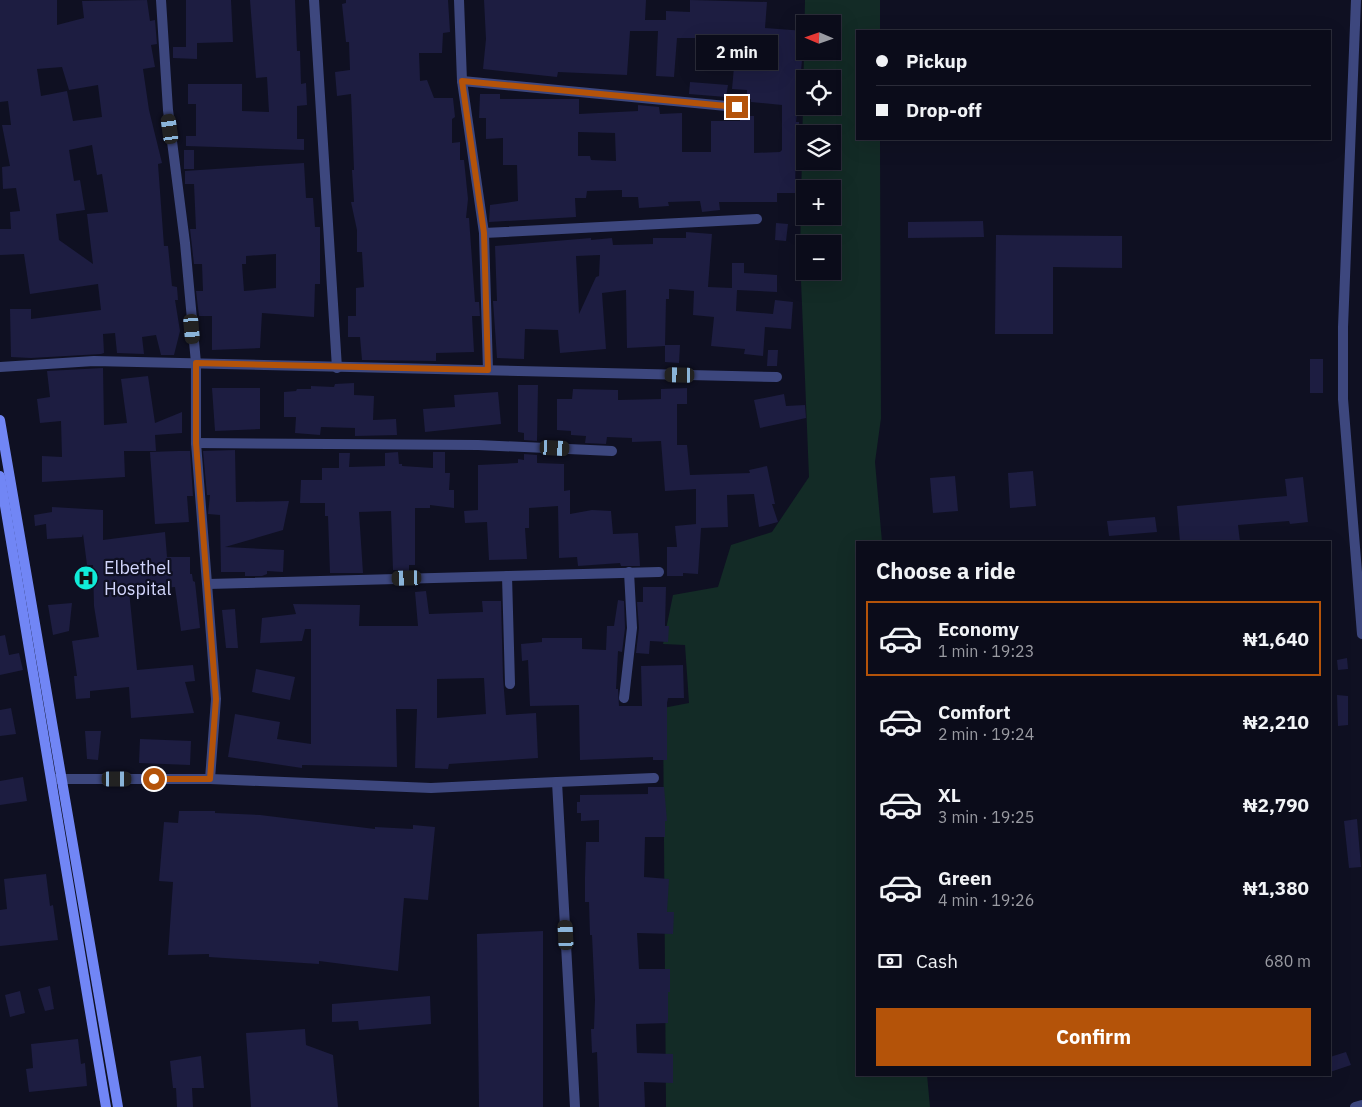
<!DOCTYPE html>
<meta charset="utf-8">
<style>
:root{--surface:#0b0c1a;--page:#191a27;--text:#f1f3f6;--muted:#9a9ba2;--line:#2b2c39;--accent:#b45309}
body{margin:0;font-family:"IBM Plex Sans",sans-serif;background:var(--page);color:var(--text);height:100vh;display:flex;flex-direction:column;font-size:19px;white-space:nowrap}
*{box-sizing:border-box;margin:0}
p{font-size:16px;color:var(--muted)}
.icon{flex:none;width:28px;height:28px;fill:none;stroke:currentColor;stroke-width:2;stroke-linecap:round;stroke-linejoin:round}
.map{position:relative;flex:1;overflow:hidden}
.details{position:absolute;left:856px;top:541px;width:475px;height:535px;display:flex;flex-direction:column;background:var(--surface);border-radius:0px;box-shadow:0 5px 20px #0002,0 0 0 1px var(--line)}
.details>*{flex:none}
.banner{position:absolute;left:856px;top:30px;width:475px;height:110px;border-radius:0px;box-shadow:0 5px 20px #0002,0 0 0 1px var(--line);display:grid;align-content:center;height:110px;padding:0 20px;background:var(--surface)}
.needle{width:32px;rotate:272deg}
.controls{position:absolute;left:796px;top:15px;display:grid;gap:10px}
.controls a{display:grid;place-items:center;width:45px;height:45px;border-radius:0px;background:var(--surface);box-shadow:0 5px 20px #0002,0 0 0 1px var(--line);font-size:25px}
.end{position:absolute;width:22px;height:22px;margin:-11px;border:6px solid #b45309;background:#fff;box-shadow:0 0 0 2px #fff}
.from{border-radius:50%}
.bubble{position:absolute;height:35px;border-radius:0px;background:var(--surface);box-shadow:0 5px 20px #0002,0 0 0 1px var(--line);font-size:16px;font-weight:800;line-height:35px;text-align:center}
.car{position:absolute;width:15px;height:30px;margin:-15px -8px;border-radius:6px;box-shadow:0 0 4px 1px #0007;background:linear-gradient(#222 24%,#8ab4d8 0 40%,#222 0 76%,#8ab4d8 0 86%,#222 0)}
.banner b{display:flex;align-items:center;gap:18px;height:48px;font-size:19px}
.banner b+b{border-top:1px solid var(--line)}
.banner i{width:12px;height:12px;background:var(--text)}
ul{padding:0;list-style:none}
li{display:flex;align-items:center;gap:15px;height:75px;margin:0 10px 8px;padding:0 10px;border:2px solid transparent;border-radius:0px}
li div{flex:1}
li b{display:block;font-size:19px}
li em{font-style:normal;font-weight:800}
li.current{border-color:var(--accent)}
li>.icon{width:45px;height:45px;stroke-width:1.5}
h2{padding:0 20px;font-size:22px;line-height:60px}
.pay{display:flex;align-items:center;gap:12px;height:55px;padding:0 20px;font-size:19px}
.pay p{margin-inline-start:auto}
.action{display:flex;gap:10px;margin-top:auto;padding:10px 20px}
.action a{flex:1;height:58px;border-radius:0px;background:var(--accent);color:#fff;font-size:20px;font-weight:800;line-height:58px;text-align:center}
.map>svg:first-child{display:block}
.green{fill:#132b26;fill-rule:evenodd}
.building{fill:#1d1d41;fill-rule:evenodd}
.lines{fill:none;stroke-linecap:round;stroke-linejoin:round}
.street{stroke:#3d477e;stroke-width:10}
.secondary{stroke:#7186f5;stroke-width:10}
.route{stroke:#b45309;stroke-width:6}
.labels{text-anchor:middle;stroke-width:4.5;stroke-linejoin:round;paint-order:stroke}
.poi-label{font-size:18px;fill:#d3d6fc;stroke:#0f1022;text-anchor:start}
</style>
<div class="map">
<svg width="1362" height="1107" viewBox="0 0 1362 1107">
<rect width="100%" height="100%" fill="#0f1022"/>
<!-- green -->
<path class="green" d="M805,0H880V31H858V139H880L881,418L875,462L882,542H858V1075H927L930,1107H666L663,708L689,703L685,645L663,644L673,595L718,587L731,545L772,532L809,477L800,256ZM805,24H832V51H805ZM805,79H832V106H805ZM805,134H832V161H805ZM805,189H832V216H805ZM805,244H832V271H805Z"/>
<!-- building -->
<g class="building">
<path d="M0,0H57V25L84,18L82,1L147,0L150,21L155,20L157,44L151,45L155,67L143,69L149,110L162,163L158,164L164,246H168L172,286L177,287L178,300H175L180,331L174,355H161L156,335L142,337L144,354L117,353L115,333L103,334L104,353L101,354L31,358L11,357L10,309H31V319L101,310L98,284L30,294L24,254L0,255V229H11L10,212L20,211L16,188L3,189L2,167L10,166L2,125H11L8,101L0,102ZM62,67L69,90L98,85L102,117L73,121L67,91L41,96L37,69ZM92,145L97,175L102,174L108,212L87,214L93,264L59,240L56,214L85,210L80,180L74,181L69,150Z"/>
<path d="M186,0H231L233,42L197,43V59L173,58V47H186Z"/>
<path d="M250,0H295L297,51H300L301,84L306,83L307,105L297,106V139H304V150L186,146V136H196V104H188V84H242V111L269,112L267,77L256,78Z"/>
<path d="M346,0H448L450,32L443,33L442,53H419L420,81L427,80L434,98H453L455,117L452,119V143L460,142V160H464L468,199L466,218H469L475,302H479L480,316H472L474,352L436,353V361L362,360L360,337H348V316H356V288L364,287L362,252H357V230L351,202H354L352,170H354L351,94L337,96L335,72L350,70L349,42H346L342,4L346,3Z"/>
<path d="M484,0H646L645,20H666V11L690,12V0L767,2L765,28L805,31V51L803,50L796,122H799V146H796L795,193H777V202H719L720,210L702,212L700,201L668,202L669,206L639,208L638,197H622V190L587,191L586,198H575L576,217L489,222L490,205L518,201L517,165H503V138L486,139V118H479L480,94H500V99H579V114L638,111V105L659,107L660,114L682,113V152H711V121H740V116H754V153L780,152L782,150V105L751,102V99H747V90L732,89L736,45L719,44V38H677L674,77L656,76L658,31H630L627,75L558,72L557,77L483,69L486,39ZM578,132L615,133L616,161L591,160L590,156H578Z"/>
<path d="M690,82L728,85L726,97L689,94Z"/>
<rect x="184" y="150" width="10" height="19"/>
<path d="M304,163L306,198H313L315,227H320V284H315L314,317L262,313L260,348L212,350V316H199L196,291H203L202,264H194L190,229H196L194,184H185V171ZM276,254V288L244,291L242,264H246V256Z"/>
<path d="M983,221L984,237L908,238V222Z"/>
<path d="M776,223L788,224L786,241L775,240Z"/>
<path d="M686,232L712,234L708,287L732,288V263H744V273L777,275V292L737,290L736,311L773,314L775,300L793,302L791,329L765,327L763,356L744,354L745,349L711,346L714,317L693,315L694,291L669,289V299H666L665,346L627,348L626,290L602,293L606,349L560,353L558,330L525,329L524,359L497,358L493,301H497L495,246L591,238V240L612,238L613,245L653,244V238H686ZM600,255L599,276L596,277L579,314L576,256Z"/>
<path d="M996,235L1122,236V268L1053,267V334H995Z"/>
<path d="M665,345H680L679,363L665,362Z"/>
<path d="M768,350H778L777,366H767Z"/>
<rect x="1310" y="359" width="13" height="34"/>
<path d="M103,368L104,425L127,423L121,379L148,376L155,423L182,412V433L155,435L156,451H124L125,477L42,482V456L62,457L61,421L40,423L37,399L50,397L47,371Z"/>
<path d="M354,383V395L374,396L373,420L396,419L397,435L355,436V428L321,427L320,435L295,433L296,417H284V392L296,391L297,389H311V386L334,387L335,384Z"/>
<path d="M518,385H538L537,441L524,440V433L518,432Z"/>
<path d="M212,388H260V429L215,431Z"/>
<path d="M687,388V404H677V445H687L690,475L750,473L749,470L767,466L775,504H772L778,522L759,527L754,494L727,495L728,527L701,528L698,574L683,573V576H667V547H677L675,526L696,524V489L665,491L661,441L632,442V438L607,437L606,444L585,443L586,436L571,435V431L557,430V399H572L573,389L618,390V400L661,399V389Z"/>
<path d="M498,392L501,424L425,432L423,409L455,407L454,395Z"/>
<path d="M784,394L786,406L805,405L806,418L760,428L754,400Z"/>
<path d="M235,450L236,502L289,501L283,530L225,547L284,550L283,572L267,571V574L262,576H245V572H221L220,515L208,514L210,495H207L203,451Z"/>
<path d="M178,451H190L193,496H187L189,522L155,524L150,452Z"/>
<path d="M398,452L399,464H402V466L433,468V452H445V473H450L449,490H454V508L430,505V508H415V565H409V571L393,570L391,511L359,512L363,573H330L328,516H325V503H300L301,480H322V468H339V453H350L349,467L385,466V453Z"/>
<path d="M524,454L537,455V463L564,464V491L570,490V514L592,510L611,511L613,534L638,533L640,566H621L620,563L578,566L577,557L559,558L558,506L529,508V528H525L527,559L489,560L487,522L465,523L464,511L478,510V465L518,463V459L524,460Z"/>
<path d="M1033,471L1036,506L1010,508L1008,473Z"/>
<path d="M955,476L958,511L933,513L930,478Z"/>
<path d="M1303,477L1308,522L1290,524L1289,521L1238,525L1240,542H1180L1177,506L1287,496L1285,479Z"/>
<path d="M52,507L103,510V540L165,532L167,557H190V574H192L193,581L195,582L200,628L181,631L175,587L129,591L137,670L193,665L195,681L185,682L194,713L131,718L129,687L90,691V698L76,699L74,676H77L72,641L99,637L94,606L93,565H87L83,534L82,537L47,539L46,524L35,526L34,515L52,512Z"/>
<path d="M1155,517L1157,532L1109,536L1107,521Z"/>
<path d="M643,587H666L665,626H669L668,642L650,641L649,654L636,653L639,628L637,602H643Z"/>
<path d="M426,591L429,614L483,612L482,601H501L503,678L506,715L536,713L538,758L449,764L448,769L415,768L417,709H396L397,767L302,765V768L228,757L235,714L280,722L277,739L311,744V629H305L302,641L260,643L262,618L296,614L293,604L360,605L359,626H418L415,592ZM484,678L486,714L437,718V679Z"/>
<path d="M618,600L624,601L625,628L622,652L618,651L616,689H618L619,706H642L641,666L683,665L684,698H668L667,703V760H653V757L580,760L579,705L530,706L528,660L522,661L521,644L542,642V638H582V649L606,650L607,626H614Z"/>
<path d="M72,603L69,631L53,635L48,605Z"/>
<path d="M235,609L238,648H226L222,610Z"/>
<path d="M5,635L9,655L19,653L23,670L0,675V636Z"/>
<path d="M1347,658L1348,669L1338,670L1337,660Z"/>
<path d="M256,669L295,677L290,700L252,692Z"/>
<path d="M1337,695L1348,696V725L1338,726Z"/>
<path d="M11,708L16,734L0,736V710Z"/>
<path d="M85,731H101L98,760L87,759Z"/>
<path d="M140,739L191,741L190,765L139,763Z"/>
<path d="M23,777L27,801L0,805V781Z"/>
<path d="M648,787H664L667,821H665V837H645L644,877L669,879L667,912H674L673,934L637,933L639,969H670V992H668V1023L636,1024L637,1053L673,1054V1083L644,1082L645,1107H599L597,1052L592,1053L591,1029H594L595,1000L592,935H590L589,902H585V877L586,842H599V820L581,821V813H577V802H580V795L648,794Z"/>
<path d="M179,811H215V813L260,815L375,829V827L413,829V825L435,827L428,900L404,898L398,971L319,961V964L209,957V954L168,955L173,882L159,881L164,822L178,823Z"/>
<path d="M1357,819L1361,867L1349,868L1344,821Z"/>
<path d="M46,874L50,906L53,905L58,940L0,946V910L7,909L4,879Z"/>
<path d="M543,931V1107H479L477,934Z"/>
<path d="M50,986L54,1009L45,1011L38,989Z"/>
<path d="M20,991L25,1013L10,1017L5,995Z"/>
<path d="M430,996L431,1024L359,1030L358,1021L332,1022V1004Z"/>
<path d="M305,1029L306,1045L333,1055L338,1107H251L246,1033Z"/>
<path d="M78,1039L81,1064L85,1063L87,1086L29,1092L26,1069L33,1068L31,1044Z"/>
<path d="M1346,1052L1351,1065L1330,1072V1057Z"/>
<path d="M201,1056L204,1088H192L193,1107H177L176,1088H173L170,1061Z"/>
</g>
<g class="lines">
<!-- street -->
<g class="street">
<path d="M161,0L168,110L185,243L196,363V443L216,699L210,779"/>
<path d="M314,0L337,368"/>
<path d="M459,0L462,81L484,233L488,370"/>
<path d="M1356,0L1343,327V399L1362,634"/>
<path d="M462,81L737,107"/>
<path d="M484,233L757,219"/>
<path d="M0,367L94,361L777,377"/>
<path d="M196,443L478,445L612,451"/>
<path d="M507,576L510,684"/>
<path d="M208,584L659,572"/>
<path d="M624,698L632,628L629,572"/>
<path d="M53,779H210L431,788L557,782L575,1107"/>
<path d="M557,782L654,778"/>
<path d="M1355,1107L1362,1105"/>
</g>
<!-- secondary -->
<g class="secondary">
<path d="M0,420L118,1107"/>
<path d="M0,476L106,1107"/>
</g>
</g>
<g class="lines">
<!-- route -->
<path class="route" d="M154,779H210L216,699L196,443V363L488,370L484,233L462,81L737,107"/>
</g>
<!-- icons -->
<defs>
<symbol id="hospital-disc" viewBox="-11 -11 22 22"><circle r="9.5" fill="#10ebd8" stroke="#0f1022"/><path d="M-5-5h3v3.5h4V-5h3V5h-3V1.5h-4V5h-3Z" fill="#111"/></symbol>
</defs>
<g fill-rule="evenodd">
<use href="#hospital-disc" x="72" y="564" width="28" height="28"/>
</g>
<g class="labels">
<!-- poi labels -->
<g class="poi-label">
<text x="104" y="574">Elbethel<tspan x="104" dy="21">Hospital</tspan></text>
</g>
</g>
</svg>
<div class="controls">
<a><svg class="needle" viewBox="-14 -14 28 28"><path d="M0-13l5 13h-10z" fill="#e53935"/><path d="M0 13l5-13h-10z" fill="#9a9ba2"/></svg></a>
<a><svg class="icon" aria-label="locate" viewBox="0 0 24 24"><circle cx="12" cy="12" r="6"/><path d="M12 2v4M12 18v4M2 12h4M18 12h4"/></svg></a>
<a><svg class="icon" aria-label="layers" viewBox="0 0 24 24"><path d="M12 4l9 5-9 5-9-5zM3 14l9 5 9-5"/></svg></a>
<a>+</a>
<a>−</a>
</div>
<i class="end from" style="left:154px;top:779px"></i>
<i class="end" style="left:737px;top:107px"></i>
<div class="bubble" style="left:696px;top:35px;width:82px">2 min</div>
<i class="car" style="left:170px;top:129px;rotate:352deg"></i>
<i class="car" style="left:192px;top:329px;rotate:175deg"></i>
<i class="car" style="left:680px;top:375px;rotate:271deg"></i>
<i class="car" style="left:555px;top:448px;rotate:93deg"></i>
<i class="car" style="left:407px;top:578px;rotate:268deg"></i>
<i class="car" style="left:117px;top:779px;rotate:90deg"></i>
<i class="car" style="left:566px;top:935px;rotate:357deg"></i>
<div class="banner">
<b><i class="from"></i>Pickup</b>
<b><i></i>Drop-off</b>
</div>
<section class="details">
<h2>Choose a ride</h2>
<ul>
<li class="current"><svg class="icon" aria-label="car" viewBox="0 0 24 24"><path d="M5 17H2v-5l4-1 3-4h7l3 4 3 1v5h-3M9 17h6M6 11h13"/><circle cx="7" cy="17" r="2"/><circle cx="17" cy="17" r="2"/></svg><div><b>Economy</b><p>1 min · 19:23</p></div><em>₦1,640</em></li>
<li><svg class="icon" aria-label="car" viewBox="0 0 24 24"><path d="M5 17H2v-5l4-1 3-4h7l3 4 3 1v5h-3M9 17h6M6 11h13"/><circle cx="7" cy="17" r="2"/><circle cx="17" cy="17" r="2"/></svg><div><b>Comfort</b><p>2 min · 19:24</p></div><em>₦2,210</em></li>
<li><svg class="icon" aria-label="car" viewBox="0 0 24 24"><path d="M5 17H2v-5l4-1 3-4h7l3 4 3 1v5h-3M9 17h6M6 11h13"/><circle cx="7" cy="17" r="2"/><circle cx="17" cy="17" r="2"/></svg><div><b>XL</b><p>3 min · 19:25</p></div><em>₦2,790</em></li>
<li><svg class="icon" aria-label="car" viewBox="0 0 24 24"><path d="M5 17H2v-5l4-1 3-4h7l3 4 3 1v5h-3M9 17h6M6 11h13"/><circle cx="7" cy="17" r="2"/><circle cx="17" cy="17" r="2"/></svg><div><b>Green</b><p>4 min · 19:26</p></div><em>₦1,380</em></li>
</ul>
<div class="pay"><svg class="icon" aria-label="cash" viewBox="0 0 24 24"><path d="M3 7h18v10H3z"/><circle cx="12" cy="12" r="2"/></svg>Cash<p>680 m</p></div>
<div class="action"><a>Confirm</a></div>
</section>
</div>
